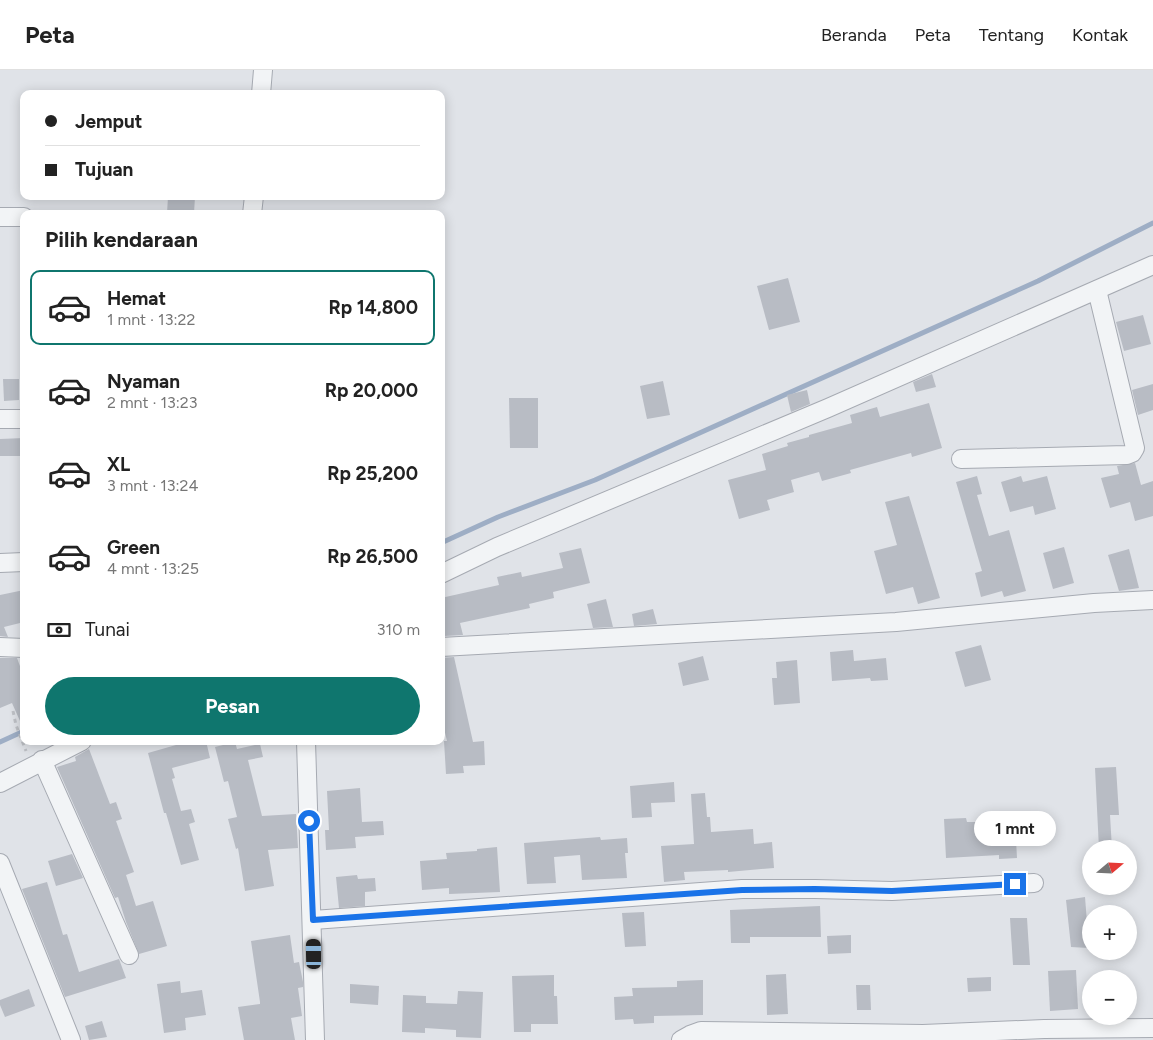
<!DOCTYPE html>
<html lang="id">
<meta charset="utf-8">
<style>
:root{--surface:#fff;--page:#f6f6f6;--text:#222;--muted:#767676;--line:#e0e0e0;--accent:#0f766e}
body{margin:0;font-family:Figtree,sans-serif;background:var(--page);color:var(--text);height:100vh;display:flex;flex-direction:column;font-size:19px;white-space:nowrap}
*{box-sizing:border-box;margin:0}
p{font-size:16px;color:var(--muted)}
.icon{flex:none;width:28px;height:28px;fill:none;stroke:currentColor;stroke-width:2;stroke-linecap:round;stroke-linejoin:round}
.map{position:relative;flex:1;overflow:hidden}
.panel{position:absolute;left:20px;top:140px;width:425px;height:535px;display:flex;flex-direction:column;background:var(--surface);border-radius:10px;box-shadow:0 2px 12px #0003}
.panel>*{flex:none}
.banner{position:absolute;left:20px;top:20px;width:425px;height:110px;border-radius:10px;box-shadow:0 2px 12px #0003;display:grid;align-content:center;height:110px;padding:0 25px;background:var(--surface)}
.needle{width:32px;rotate:71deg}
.buttons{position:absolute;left:1082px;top:770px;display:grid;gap:10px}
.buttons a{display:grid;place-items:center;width:55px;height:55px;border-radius:50%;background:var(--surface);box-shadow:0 2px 12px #0003;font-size:25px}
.end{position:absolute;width:22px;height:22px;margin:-11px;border:6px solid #1a73e8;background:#fff;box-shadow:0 0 0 2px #fff}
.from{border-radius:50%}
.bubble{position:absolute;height:35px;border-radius:18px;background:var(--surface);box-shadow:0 2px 12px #0003;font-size:16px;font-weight:700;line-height:35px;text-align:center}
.car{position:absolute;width:15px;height:30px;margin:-15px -8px;border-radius:6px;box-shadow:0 0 4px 1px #0007;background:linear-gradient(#222 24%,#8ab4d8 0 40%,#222 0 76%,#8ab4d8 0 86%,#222 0)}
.banner b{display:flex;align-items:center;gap:18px;height:48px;font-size:19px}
.banner b+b{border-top:1px solid var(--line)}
.banner i{width:12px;height:12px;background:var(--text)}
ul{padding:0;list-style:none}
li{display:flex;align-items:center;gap:15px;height:75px;margin:0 10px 8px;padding:0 15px;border:2px solid transparent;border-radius:10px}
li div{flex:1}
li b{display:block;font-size:19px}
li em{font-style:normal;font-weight:700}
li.current{border-color:var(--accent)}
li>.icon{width:45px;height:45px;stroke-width:1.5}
h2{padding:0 25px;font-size:22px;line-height:60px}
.pay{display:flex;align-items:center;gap:12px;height:55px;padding:0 25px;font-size:19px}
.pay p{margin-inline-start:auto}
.cta{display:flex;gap:10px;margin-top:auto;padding:10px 25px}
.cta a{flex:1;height:58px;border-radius:30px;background:var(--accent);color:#fff;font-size:20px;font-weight:700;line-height:58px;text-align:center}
header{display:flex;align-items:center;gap:30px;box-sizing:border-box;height:70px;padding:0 25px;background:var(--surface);border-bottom:1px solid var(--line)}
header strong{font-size:24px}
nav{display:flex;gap:28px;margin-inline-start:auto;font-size:18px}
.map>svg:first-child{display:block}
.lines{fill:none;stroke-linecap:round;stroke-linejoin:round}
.stream{stroke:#9eaec5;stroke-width:5}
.building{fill:#b8bcc4}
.minor-casing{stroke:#a6aab2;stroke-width:20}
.path{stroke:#bec1c6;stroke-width:3;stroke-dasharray:4 4;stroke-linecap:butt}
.minor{stroke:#f2f4f6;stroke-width:18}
.route{stroke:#1a73e8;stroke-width:6}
</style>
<header>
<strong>Peta</strong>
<nav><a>Beranda</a><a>Peta</a><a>Tentang</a><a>Kontak</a></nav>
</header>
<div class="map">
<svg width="1153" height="970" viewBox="0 0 1153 970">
<rect width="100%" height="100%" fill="#e0e3e8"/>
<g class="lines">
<!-- stream -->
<g class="stream">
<path d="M441,473L498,447L595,410L1038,211L1153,153"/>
<path d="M0,672L24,661"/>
</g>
</g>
<!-- building -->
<g class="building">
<path d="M168,126H195L194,144H167Z"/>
<path d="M788,208L800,252L769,260L757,216Z"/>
<path d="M1143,245L1151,274L1124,281L1116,252Z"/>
<path d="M932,304L936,317L916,322L913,312Z"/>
<path d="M3,309H19V330L4,331Z"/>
<path d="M663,311L670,345L647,349L640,316Z"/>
<path d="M1153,314V340L1138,345L1132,320Z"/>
<path d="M807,320L810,334L791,342L787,325Z"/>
<path d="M509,328H538V378H510Z"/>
<path d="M929,333L942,378L912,387L911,383L850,400L851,403L822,411L819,402L791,410L794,422L767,430L770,440L739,449L728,410L766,400L762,384L788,376L787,373L809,367V365L852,353L850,345L877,337L880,347Z"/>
<path d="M24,368V386H0V369Z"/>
<path d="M1135,393L1141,415L1153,411V446L1135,451L1130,432L1110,438L1101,408L1119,404L1117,396Z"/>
<path d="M977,406L982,424L977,425L989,466L1009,460L1026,521L1004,527L1002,521L981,527L975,503L982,501L956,412Z"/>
<path d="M1021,406L1023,412L1047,406L1056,439L1035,445L1033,436L1010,442L1001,412Z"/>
<path d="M909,426L940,528L918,534L913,517L886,524L874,481L897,475L885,432Z"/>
<path d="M1064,477L1074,513L1053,519L1043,483Z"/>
<path d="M581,478L590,513L553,522L554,528L529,534L530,538L460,553L463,565L444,566L441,554V528L499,515L497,507L521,502L522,507L563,498L559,483Z"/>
<path d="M1129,479L1139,518L1119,521L1108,485Z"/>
<path d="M24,520V552L4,557L8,567L0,566V525Z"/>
<path d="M606,529L613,557L593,558L587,534Z"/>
<path d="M653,539L657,554L634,556L632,544Z"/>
<path d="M981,575L991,610L965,617L955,582Z"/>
<path d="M853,580L854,591L886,588L888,610L871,611L870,608L832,611L830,582Z"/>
<path d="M703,586L709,610L683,616L678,593Z"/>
<path d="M454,587L473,672L484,671L485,695L463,696L464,703L446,704L444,671H447L441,646V588Z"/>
<path d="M0,588H17L24,607V660L12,633L0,638Z"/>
<path d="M797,590L800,633L774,635L772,608H777L776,592Z"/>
<path d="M190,671H206L210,688L172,698L175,708L172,709L181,741L191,739L195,752L189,754L199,790L181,795L166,743H164L148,683Z"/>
<path d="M235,672L237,679L260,674L263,687L248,690L262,746L296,744L298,778L268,780L274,816L245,821L238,778L236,779L228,749L237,747L228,711L224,712L215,677Z"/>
<path d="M89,679L110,734L116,732L122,749L116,751L134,802L126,805L136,836L153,831L167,876L139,884L126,852L118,827L115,828L57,697L76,691L75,687Z"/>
<path d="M1116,697L1119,745H1110L1112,779H1099L1095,698Z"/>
<path d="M674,712L675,732L651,733L652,747L632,748L630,716Z"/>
<path d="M360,718L362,752L383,751L384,765L355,767L356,778L326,780L325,760H329L327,721Z"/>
<path d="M705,723L707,747H710L711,762L753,759L754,774L772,772L774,798L728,802V800L684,802L685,810L664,812L661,776L694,774L691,724Z"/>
<path d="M966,748L967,752H1015L1017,788L999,789V785L946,788L944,749Z"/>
<path d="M600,767L601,770L627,768L628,783H625L627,808L582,810L580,785L554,787L556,813L527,814L524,773Z"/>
<path d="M497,777L500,822L449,824V818L422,820L420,791L447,789L446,783L477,781V779Z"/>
<path d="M72,784L83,808L56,816L48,791Z"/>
<path d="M357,805L358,809L375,808L376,821L365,822V836L339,838L336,807Z"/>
<path d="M47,812L63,865L67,864L79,902L119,889L126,908L65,927L22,819Z"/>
<path d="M1085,827L1089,878L1071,877L1066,830Z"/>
<path d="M820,836L821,867H750V873H731L730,840Z"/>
<path d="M644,842L646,876L625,877L622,843Z"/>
<path d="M1010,848H1027L1030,895H1013Z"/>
<path d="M290,865L294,893L299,892L303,912V917L298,918L302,946L291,948L295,970H244L238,937L260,934V932L251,871Z"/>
<path d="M851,865V883L828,884L827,866Z"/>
<path d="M1076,900L1078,939L1050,941L1048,901Z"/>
<path d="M786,904L788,944L767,945L766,905Z"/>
<path d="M554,905V926H557L558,954H531V962H514L512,906Z"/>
<path d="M991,907V921L968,922L967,908Z"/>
<path d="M703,910V945L654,946V953L634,954L633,949L615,950L614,927L633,926L632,918L677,917V911Z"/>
<path d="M180,911L181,923L202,920L206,945L185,948L186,960L164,963L157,914Z"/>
<path d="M350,914L379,916L378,935L350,933Z"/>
<path d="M856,915H870L871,940H857Z"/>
<path d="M29,919L35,936L5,947L0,935V930Z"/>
<path d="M458,921L483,922L481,968L456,967V960L425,958V963L402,962L403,925L426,926V933L457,934Z"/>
<path d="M102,951L107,967L89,970L85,956Z"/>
</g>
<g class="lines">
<defs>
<g id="minor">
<path d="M261,24L263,0"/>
<path d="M252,144L254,126"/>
<path d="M0,147H24"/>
<path d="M0,349H24"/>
<path d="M961,389L1127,385L1132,383L1135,378L1097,220"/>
<path d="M0,493L24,492"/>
<path d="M441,504L497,477L828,338L1153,195"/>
<path d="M0,577L24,578"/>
<path d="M441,577L896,552L1094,533L1153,530"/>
<path d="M306,671L315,970"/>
<path d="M42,690L129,885"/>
<path d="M0,713L82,671"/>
<path d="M0,793L71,970"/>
<path d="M313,850L742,819H815L892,821L1034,813"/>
<path d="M681,970L690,965L701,961L923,964L1044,959L1153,958"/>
</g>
</defs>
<!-- minor casing -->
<use href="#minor" class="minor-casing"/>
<!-- path -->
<path class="path" d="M13,641L16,655L26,681"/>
<!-- minor -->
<use href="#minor" class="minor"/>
</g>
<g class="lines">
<!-- route -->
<path class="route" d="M309,751L313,850L742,820L815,819L892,821L1015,814"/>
</g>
</svg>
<div class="buttons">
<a><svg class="needle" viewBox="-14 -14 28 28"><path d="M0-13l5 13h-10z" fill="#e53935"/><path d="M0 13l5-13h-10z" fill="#767676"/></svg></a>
<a>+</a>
<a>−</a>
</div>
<i class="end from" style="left:309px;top:751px"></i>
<i class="end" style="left:1015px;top:814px"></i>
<div class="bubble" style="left:974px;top:741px;width:82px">1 mnt</div>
<i class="car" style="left:314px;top:884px;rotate:359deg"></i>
<div class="banner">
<b><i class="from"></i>Jemput</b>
<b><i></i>Tujuan</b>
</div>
<section class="panel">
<h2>Pilih kendaraan</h2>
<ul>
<li class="current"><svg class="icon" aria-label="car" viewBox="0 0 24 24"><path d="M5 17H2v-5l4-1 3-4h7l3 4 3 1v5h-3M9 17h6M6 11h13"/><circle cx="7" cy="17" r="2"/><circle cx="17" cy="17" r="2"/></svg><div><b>Hemat</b><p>1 mnt · 13:22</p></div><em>Rp 14,800</em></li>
<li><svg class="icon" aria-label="car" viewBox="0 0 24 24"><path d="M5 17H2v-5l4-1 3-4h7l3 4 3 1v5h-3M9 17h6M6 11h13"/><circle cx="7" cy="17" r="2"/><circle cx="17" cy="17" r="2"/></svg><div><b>Nyaman</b><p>2 mnt · 13:23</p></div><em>Rp 20,000</em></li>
<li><svg class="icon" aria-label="car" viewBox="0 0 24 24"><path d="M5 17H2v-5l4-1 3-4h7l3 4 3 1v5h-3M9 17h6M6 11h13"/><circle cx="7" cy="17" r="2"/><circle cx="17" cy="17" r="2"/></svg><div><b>XL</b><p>3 mnt · 13:24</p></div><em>Rp 25,200</em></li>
<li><svg class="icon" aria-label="car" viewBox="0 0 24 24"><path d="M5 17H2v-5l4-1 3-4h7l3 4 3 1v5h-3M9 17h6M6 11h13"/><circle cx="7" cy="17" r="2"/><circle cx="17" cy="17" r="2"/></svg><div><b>Green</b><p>4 mnt · 13:25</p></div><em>Rp 26,500</em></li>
</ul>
<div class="pay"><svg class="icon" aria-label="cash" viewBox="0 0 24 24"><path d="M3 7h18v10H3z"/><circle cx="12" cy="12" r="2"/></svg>Tunai<p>310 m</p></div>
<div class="cta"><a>Pesan</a></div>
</section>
</div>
